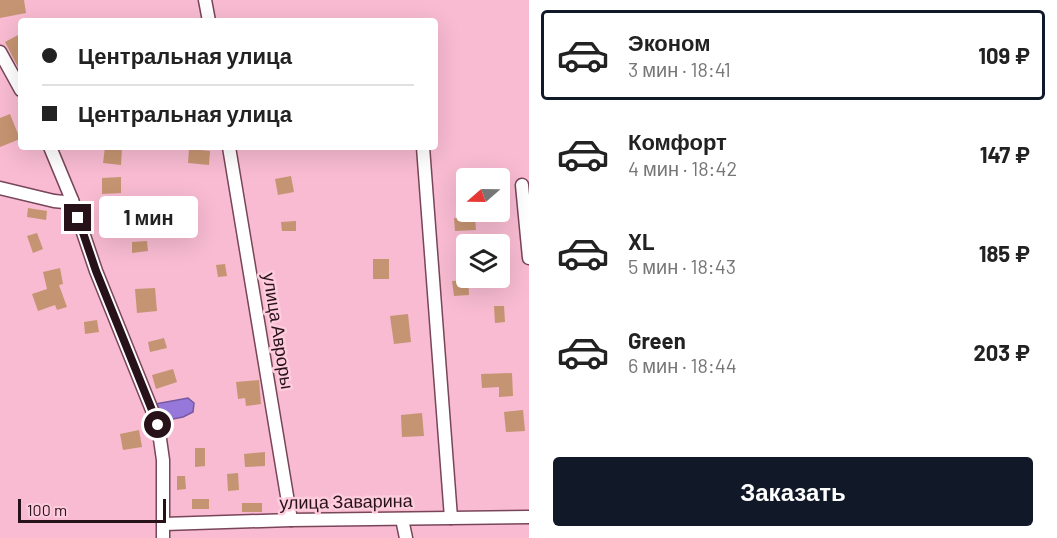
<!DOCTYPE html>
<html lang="ru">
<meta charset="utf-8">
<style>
:root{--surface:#fff;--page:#f2f2f2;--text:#222;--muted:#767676;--line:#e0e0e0;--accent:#111827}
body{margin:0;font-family:Barlow,sans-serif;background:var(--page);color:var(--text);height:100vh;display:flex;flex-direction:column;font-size:22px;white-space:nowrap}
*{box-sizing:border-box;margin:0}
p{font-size:20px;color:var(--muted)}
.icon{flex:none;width:33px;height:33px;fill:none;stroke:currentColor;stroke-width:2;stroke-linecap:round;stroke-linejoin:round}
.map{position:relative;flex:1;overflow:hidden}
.drawer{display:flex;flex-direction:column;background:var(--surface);width:528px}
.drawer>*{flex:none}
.hud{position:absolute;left:18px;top:18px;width:420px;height:132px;border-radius:6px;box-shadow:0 6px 24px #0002;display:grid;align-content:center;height:132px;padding:0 24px;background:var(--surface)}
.needle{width:39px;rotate:250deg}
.controls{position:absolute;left:456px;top:168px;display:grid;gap:12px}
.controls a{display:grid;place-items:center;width:54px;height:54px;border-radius:6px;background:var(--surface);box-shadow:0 6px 24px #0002;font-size:30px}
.scale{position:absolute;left:18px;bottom:15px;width:148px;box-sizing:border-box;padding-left:6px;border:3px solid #27121a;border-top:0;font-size:16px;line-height:21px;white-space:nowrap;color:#27121a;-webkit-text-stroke:4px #feccdd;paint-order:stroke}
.end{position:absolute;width:27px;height:27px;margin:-14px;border:8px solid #27121a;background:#fff;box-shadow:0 0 0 3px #fff}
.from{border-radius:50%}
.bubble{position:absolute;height:42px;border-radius:6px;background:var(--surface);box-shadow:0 6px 24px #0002;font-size:20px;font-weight:700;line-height:42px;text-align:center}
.hud b{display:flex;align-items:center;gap:21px;height:57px;font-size:22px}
.hud b+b{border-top:2px solid var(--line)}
.hud i{width:15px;height:15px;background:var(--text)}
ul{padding:10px 0 0;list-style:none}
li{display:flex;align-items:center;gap:18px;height:90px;margin:0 12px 9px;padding:0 12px;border:3px solid transparent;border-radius:6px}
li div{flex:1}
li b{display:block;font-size:22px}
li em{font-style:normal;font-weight:700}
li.on{border-color:var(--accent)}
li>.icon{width:54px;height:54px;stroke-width:1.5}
.cta{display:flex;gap:12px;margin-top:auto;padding:12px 24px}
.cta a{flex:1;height:69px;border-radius:6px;background:var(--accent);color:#fff;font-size:24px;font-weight:700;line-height:69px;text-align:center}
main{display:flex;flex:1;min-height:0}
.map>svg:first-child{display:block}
.water{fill:#9678da;stroke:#7559a0;stroke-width:1.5}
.building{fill:#c59472}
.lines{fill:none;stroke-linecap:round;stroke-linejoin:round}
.minor-casing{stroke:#784559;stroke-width:15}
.minor{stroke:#fff;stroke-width:12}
.route{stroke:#27121a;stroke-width:8}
.labels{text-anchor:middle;stroke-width:5;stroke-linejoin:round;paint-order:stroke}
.street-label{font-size:18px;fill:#27121a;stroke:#feccdd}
</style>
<main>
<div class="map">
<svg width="529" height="538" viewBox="0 0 529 538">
<rect width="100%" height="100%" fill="#f8bbd1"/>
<!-- water -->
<path class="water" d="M188,398L194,403L193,412L183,417L163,421L155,404Z"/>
<!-- building -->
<g class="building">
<path d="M0,0H24L26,13L0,18Z"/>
<path d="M18,35L21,41V73L5,42Z"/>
<path d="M10,114L20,139L0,147V118Z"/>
<path d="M105,147H122L121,165L103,163Z"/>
<path d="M189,149L210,151L209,165L188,163Z"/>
<path d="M291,176L294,192L278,195L275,179Z"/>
<path d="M121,177V193L102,194V178Z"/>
<path d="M28,208L47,211L46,220L27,217Z"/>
<rect x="140" y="208" width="24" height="9"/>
<path d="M475,217L476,230L455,231L454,218Z"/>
<path d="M296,221V231H282L281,222Z"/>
<path d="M37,233L43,249L33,253L27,236Z"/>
<path d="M147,241L148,251L132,253V242Z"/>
<rect x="373" y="259" width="16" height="20"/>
<path d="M225,264L227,276L218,277L216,265Z"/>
<path d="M60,268L63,284L59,285L67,307L57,310L55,305L38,311L32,294L47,289L43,272Z"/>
<path d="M468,280L469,295L454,296L452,281Z"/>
<path d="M155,288L157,311L137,313L135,289Z"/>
<path d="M494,306H504L505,322L495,323Z"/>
<path d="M408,314L411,342L394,344L390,316Z"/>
<path d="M97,320L99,332L85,334L84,322Z"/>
<path d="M164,338L167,348L150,352L148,342Z"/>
<path d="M173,369L177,382L156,389L152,375Z"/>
<path d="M512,373L513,396L499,397V387L482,388L481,374Z"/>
<path d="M259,380L261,404L246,406L245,398L238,399L236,382Z"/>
<path d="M523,410L525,431L506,432L504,412Z"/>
<path d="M422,413L424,436L402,437L401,415Z"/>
<path d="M139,430L142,447L123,450L120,434Z"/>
<path d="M195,448H205V466L195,467Z"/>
<path d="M265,452V466L245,467L244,454Z"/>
<path d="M238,473L239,490L228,491L227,474Z"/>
<path d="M177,476H185L186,489L177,490Z"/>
<rect x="192" y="499" width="17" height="10"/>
<rect x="242" y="503" width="20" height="9"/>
</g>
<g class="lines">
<defs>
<g id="minor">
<path d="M205,0L209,21"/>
<path d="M0,52L21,90"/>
<path d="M50,147L72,200L96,271L158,425L163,460V538"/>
<path d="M229,147L291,520"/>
<path d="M423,147L451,518"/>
<path d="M522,185L529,258"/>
<path d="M0,188L54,201L64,202L72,200"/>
<path d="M402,519L406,538"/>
<path d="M164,524L291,520L529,517"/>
</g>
</defs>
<!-- minor casing -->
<use href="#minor" class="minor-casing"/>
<!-- minor -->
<use href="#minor" class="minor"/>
</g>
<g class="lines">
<!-- route -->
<path class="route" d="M78,218L96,271L158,425"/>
</g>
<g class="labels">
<!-- street labels -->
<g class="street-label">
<text transform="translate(278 331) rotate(81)" y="6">улица Авроры</text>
<text transform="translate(346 502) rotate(-1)" y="6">улица Заварина</text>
</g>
</g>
</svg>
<div class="controls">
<a><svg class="needle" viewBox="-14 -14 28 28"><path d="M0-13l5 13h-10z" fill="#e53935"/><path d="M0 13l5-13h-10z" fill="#767676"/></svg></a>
<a><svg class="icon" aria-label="layers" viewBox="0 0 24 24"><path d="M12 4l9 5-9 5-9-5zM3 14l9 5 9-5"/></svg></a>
</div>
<div class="scale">100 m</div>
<i class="end from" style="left:158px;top:425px"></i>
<i class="end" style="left:78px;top:218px"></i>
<div class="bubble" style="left:99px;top:196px;width:99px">1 мин</div>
<div class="hud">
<b><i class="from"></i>Центральная улица</b>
<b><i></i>Центральная улица</b>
</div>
</div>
<section class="drawer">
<ul>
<li class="on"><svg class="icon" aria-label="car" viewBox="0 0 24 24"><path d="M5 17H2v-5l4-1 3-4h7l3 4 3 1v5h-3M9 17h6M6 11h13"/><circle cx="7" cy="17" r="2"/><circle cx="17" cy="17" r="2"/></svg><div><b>Эконом</b><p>3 мин · 18:41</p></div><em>109 ₽</em></li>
<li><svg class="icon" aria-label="car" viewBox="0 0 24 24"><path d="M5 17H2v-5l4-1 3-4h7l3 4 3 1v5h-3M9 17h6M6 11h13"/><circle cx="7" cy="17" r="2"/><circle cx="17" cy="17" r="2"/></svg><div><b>Комфорт</b><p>4 мин · 18:42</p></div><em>147 ₽</em></li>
<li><svg class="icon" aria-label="car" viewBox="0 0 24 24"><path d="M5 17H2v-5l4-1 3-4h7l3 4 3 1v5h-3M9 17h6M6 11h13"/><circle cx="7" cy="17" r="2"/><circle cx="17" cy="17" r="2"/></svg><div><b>XL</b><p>5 мин · 18:43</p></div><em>185 ₽</em></li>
<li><svg class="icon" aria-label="car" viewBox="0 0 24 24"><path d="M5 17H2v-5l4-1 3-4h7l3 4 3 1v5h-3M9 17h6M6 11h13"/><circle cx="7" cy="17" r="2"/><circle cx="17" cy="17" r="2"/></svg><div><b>Green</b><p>6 мин · 18:44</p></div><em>203 ₽</em></li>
</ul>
<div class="cta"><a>Заказать</a></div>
</section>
</main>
